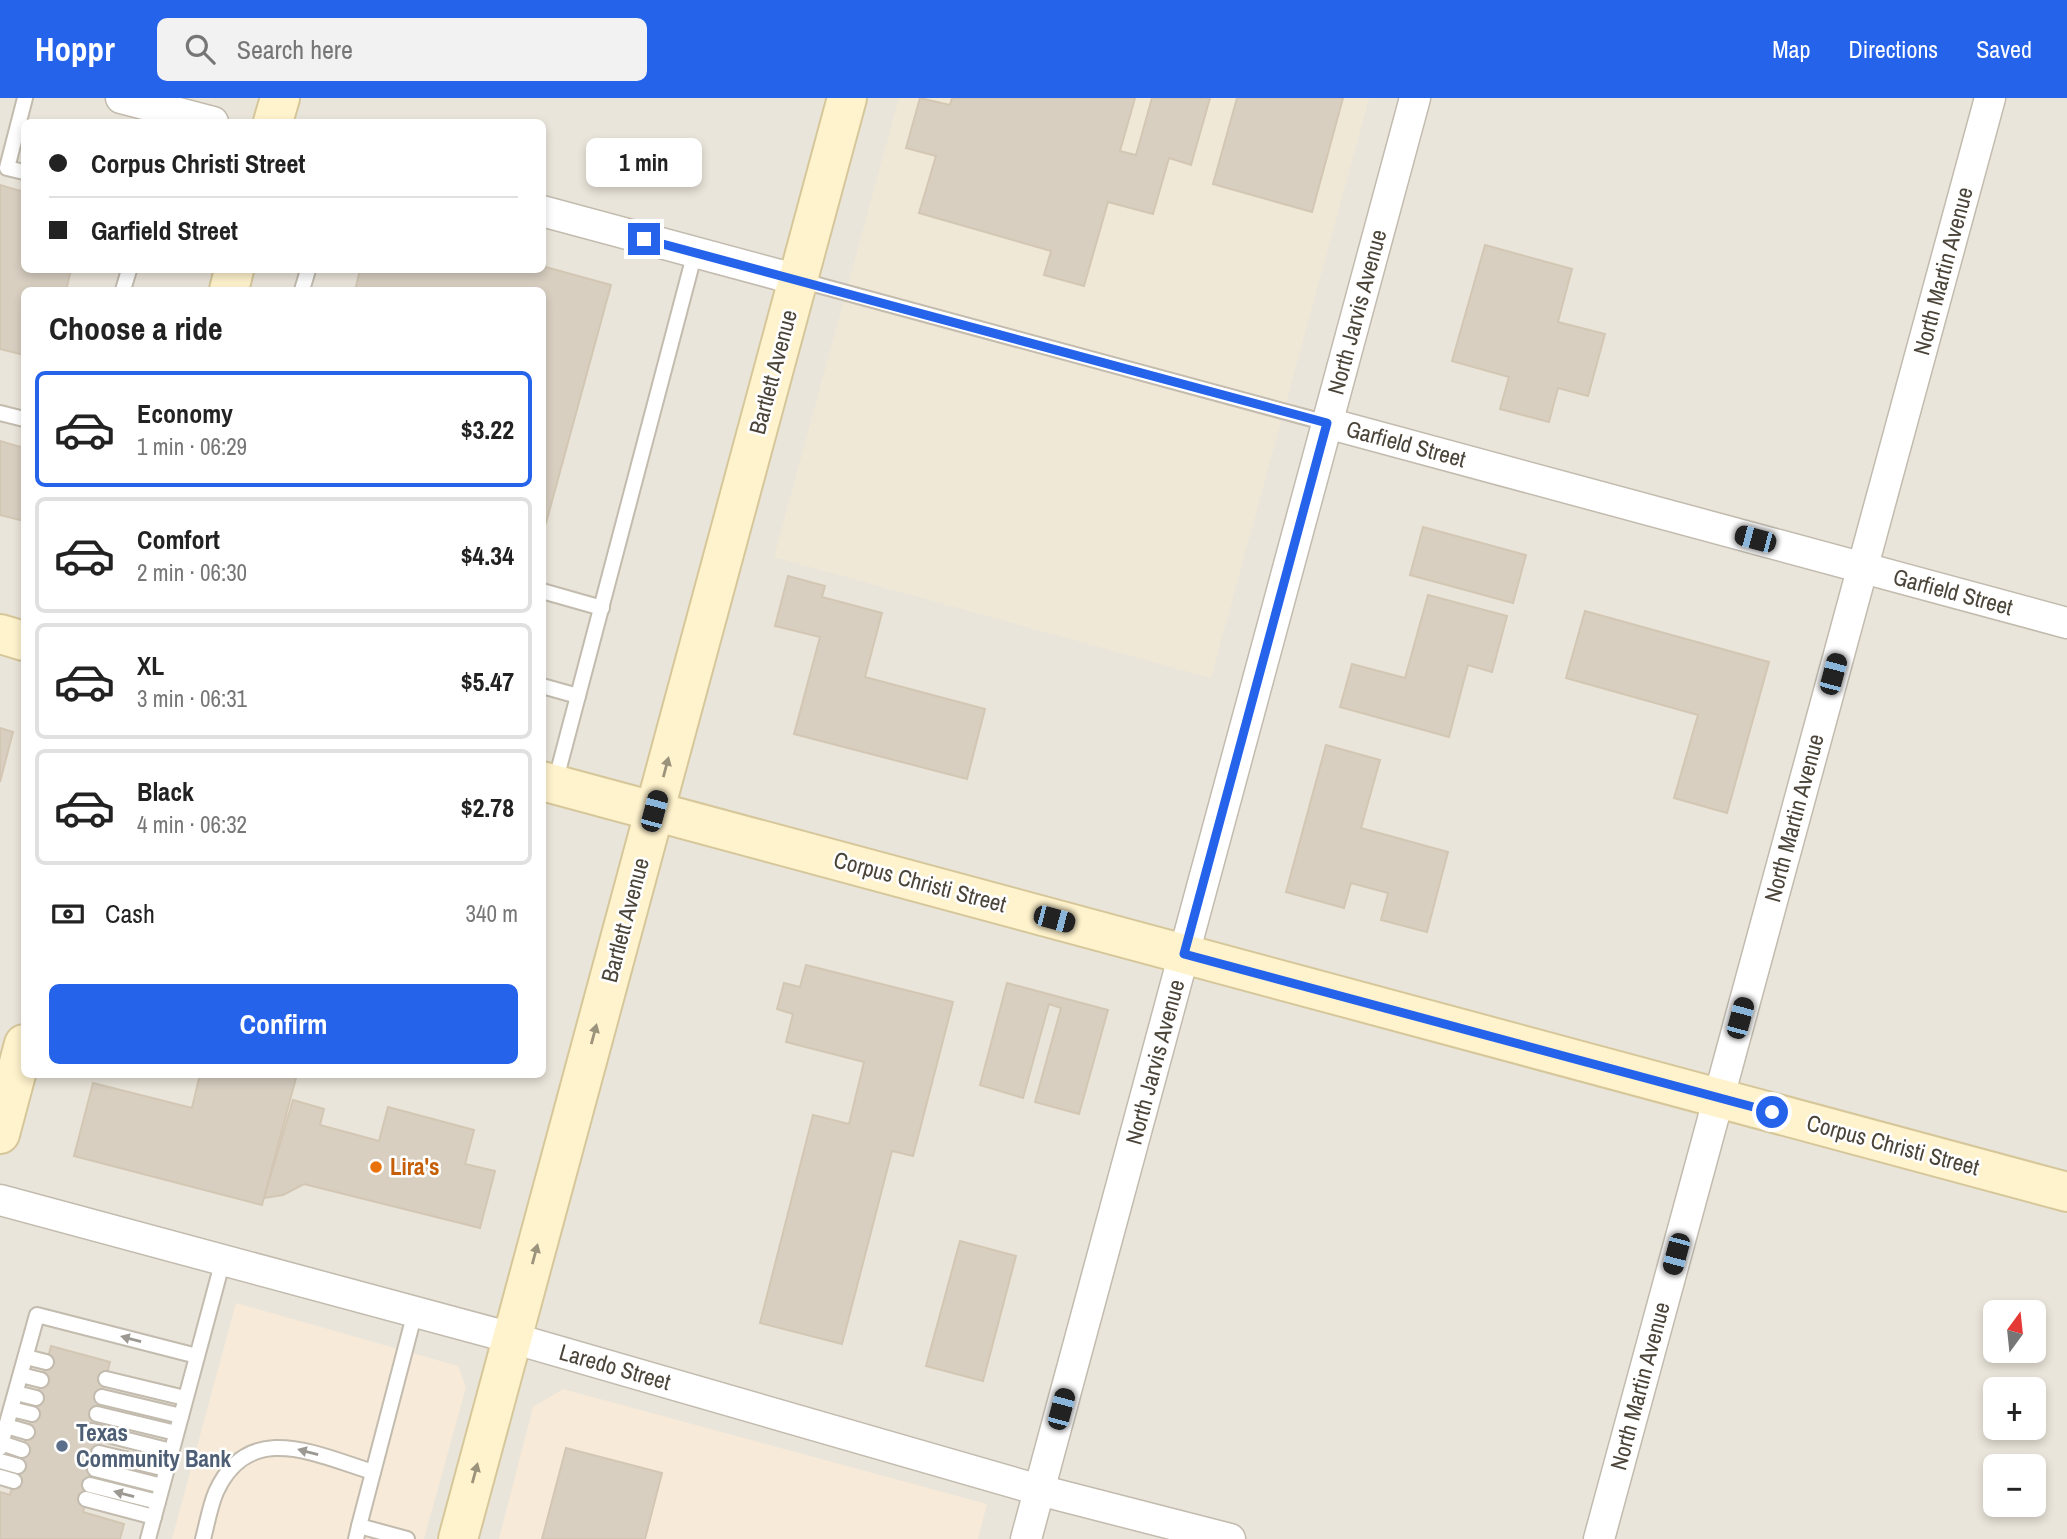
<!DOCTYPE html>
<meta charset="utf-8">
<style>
:root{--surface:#fff;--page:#f2f2f2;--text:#222;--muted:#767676;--line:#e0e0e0;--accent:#2563eb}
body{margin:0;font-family:"Archivo Narrow",sans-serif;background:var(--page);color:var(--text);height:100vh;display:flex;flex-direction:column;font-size:26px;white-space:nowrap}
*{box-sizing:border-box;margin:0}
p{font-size:23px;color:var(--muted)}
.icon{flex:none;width:38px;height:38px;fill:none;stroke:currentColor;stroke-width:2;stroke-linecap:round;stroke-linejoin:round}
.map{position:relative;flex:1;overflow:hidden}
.sheet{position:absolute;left:21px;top:189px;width:525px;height:791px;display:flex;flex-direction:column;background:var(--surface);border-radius:10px;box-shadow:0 4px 10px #0003}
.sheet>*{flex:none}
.guide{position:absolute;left:21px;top:21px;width:525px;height:154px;border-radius:10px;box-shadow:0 4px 10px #0003;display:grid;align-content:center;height:154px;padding:0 28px;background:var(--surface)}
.needle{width:46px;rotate:15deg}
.controls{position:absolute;left:1983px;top:1202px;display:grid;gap:14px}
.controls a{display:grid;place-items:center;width:63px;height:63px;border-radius:10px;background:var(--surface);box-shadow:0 4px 10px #0003;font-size:35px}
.end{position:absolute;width:32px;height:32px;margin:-16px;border:9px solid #2563eb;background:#fff;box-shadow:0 0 0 4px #fff}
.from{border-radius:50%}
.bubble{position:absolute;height:49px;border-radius:10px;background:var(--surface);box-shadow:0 4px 10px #0003;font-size:23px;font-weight:800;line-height:49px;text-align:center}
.car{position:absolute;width:21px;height:42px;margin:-21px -10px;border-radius:9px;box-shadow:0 0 5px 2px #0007;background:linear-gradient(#222 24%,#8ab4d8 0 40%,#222 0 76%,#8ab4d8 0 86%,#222 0)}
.guide b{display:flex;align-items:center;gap:24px;height:66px;font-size:26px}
.guide b+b{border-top:2px solid var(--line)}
.guide i{width:18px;height:18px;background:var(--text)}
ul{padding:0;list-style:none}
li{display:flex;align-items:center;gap:21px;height:116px;margin:0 14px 10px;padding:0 14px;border:4px solid var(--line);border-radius:10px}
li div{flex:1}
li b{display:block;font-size:26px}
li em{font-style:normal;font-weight:800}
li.on{border-color:var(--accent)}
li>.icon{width:63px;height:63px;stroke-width:1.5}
h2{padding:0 28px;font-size:32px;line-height:84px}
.pay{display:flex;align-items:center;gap:18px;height:77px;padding:0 28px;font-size:26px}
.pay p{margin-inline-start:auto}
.action{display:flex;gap:14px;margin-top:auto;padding:14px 28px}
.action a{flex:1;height:80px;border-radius:10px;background:var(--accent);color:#fff;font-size:28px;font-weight:800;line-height:80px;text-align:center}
header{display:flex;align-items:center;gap:42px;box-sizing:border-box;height:98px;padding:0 35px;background:var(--accent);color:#fff}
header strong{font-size:33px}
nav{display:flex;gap:38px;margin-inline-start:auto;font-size:24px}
.search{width:490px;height:63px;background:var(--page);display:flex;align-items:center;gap:18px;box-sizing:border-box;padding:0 24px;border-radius:10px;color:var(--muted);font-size:26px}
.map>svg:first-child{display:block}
.residential{fill:#eae5da;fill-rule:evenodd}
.commercial{fill:#f7ead8}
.education{fill:#efe8d6}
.building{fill:#d8cfc1;stroke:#d3c7b4;stroke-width:2}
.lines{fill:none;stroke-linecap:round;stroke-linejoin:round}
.lane-casing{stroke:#c2bbae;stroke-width:18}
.street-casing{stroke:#c2bbae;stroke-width:33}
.secondary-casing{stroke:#d6c79b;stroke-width:42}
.lane{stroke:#fff;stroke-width:14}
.street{stroke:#fff;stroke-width:30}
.secondary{stroke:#fff3cd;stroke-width:38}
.oneway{fill:#9c937c}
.oneway2{fill:#9c9892}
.route{stroke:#2563eb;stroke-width:9}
.food-dot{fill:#e8710a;stroke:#fff;stroke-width:2.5}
.service-dot{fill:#5c6f8a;stroke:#fff;stroke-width:2.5}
.labels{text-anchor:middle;stroke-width:5;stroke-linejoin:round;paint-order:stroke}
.street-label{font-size:23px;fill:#4b4439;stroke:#fff}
.food-label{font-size:23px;font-weight:bold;fill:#c56008;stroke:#fff;text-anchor:start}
.service-label{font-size:23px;font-weight:bold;fill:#4e5e75;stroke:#fff;text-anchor:start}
</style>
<header>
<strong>Hoppr</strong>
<div class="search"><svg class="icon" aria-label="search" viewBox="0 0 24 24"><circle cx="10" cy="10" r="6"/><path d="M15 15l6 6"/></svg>Search here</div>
<nav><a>Map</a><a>Directions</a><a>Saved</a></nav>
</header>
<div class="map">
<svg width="2067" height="1441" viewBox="0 0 2067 1441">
<rect width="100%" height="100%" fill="#f6f3ec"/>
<!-- residential -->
<path class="residential" d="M0,0H2067V1441H0ZM24,24H542V172H24ZM24,192H542V976H24ZM1995,1214H2034V1253H1995ZM1995,1292H2034V1330H1995ZM1995,1368H2034V1407H1995Z"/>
<!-- commercial -->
<g class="commercial">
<path d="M236,1205L458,1268L466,1289L424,1441H172Z"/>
<path d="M563,1291L987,1406L978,1441H499L533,1309Z"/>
</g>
<!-- education -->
<path class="education" d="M899,0H1369L1211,580L774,459Z"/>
<!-- building -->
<g class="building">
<path d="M920,0L950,7L952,0H1135L1120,53L1136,57L1152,0H1210L1191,67L1169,60L1153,116L1108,104L1084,188L1044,177L1051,153L919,115L936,58L906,50Z"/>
<path d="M1237,0H1343L1312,114L1213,86Z"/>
<path d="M0,87L24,94V172H71L66,192H24V257L0,251Z"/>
<path d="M1485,147L1572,171L1558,224L1605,236L1588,298L1558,290L1549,324L1500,311L1509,279L1452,263Z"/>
<path d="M542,168L611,187L546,425L542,424V192H355L360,172H542Z"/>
<path d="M0,343L24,350V423L0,417Z"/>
<path d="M1423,429L1526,457L1513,505L1410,477Z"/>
<path d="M788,478L825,488L822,499L882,515L865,579L985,611L967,681L794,636L820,539L775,528Z"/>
<path d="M1428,497L1507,518L1492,574L1468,567L1449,639L1340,609L1352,566L1405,580Z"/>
<path d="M1585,513L1769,564L1727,715L1674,700L1698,617L1566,580Z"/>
<path d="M0,630L13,634L0,684Z"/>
<path d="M1326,647L1380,662L1361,730L1448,754L1427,834L1381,822L1388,795L1351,785L1344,810L1286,794Z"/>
<path d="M806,867L953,904L913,1058L892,1053L842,1246L760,1225L813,1017L849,1026L864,964L786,944L793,916L777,911L784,885L800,889Z"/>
<path d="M1007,885L1108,912L1079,1016L1035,1004L1061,910L1049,906L1023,1000L980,987Z"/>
<path d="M200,976H297L262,1107L74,1058L93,985L192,1010Z"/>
<path d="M293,1002L324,1011L320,1027L379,1043L388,1009L474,1032L465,1066L495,1073L480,1130L304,1086L283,1097L264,1100Z"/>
<path d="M960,1143L1016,1158L983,1283L926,1268Z"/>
<path d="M51,1248L110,1264L90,1341L101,1344L83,1414L124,1426L120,1441H0V1394L10,1397Z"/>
<path d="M566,1350L662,1375L645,1441H542Z"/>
</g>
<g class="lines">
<defs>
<g id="lane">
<path d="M24,74L7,70L25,0"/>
<path d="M799,182L1327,325"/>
<path d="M123,192L129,172"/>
<path d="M302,192L308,172"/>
<path d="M0,315L24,321"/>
<path d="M542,493L602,510"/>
<path d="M542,588L578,598"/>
<path d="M555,685L695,154"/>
<path d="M26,1259L46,1264"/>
<path d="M21,1277L41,1282"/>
<path d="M106,1281L185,1300"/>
<path d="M16,1295L36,1300"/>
<path d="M102,1299L181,1318"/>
<path d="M11,1311L32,1316"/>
<path d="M97,1316L176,1335"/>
<path d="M6,1328L27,1334"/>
<path d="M92,1333L171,1353"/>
<path d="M1,1345L22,1352"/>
<path d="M0,1350L37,1217L197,1258"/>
<path d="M99,1355L166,1371"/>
<path d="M0,1363L18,1368"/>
<path d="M95,1371L162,1388"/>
<path d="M0,1379L14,1383"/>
<path d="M90,1387L158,1404"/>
<path d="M86,1401L154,1419"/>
<path d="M359,1428L415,1214"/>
<path d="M148,1441L223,1162"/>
<path d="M203,1441C207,1426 210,1408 216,1394C249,1321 317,1357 373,1374"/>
<path d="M356,1441L359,1428L407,1441"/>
</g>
<g id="street">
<path d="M121,0L213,24"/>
<path d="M542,113L798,182"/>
<path d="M1327,325L2067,525"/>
<path d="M0,1102L512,1240L1039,1392L1230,1441"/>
<path d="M1026,1441L1415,0"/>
<path d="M1599,1441L1990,0"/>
</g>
<g id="secondary">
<path d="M273,24L280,0"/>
<path d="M229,192L234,172"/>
<path d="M0,536L24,543"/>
<path d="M542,683L2067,1094"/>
<path d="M0,1036L24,946"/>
<path d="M458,1441L847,0"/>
</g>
</defs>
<!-- lane casing -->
<use href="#lane" class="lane-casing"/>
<!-- street casing -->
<use href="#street" class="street-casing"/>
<!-- secondary casing -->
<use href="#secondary" class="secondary-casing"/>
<!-- lane -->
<use href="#lane" class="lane"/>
<!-- street -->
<use href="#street" class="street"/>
<!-- secondary -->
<use href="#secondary" class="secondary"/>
</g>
<!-- one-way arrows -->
<defs><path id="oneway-solid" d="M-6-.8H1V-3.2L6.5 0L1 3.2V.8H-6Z" transform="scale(1.75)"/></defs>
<g class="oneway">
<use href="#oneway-solid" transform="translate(666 669) rotate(-75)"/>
<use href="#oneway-solid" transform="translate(594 936) rotate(-75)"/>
<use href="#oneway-solid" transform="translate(535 1156) rotate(-75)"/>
<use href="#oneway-solid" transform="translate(475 1375) rotate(-75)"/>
</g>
<g class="oneway2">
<use href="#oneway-solid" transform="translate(131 1241) rotate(-165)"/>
<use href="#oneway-solid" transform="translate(308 1354) rotate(-165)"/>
<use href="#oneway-solid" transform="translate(124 1396) rotate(-165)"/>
</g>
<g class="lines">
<!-- route -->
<path class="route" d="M644,141L1327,325L1184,856L1772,1014"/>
</g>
<!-- markers -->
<circle class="food-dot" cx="376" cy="1069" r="7"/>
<circle class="service-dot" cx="62" cy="1348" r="7"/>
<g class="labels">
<!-- street labels -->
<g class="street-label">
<text transform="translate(1943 173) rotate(-75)" y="8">North Martin Avenue</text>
<text transform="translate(1357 214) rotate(-75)" y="8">North Jarvis Avenue</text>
<text transform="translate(773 274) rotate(-75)" y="8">Bartlett Avenue</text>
<text transform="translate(1406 346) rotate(15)" y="8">Garfield Street</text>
<text transform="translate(1953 494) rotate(15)" y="8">Garfield Street</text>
<text transform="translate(1794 720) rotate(-75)" y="8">North Martin Avenue</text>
<text transform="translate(920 784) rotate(15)" y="8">Corpus Christi Street</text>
<text transform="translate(625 822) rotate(-75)" y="8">Bartlett Avenue</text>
<text transform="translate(1155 964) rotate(-75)" y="8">North Jarvis Avenue</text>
<text transform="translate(1893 1047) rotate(15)" y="8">Corpus Christi Street</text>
<text transform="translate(615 1269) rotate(16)" y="8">Laredo Street</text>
<text transform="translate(1640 1288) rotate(-75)" y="8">North Martin Avenue</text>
</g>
<!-- food labels -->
<g class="food-label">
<text x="390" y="1077">Lira's</text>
</g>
<!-- service labels -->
<g class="service-label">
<text x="76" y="1343">Texas<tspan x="76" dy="26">Community Bank</tspan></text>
</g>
</g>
</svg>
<div class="controls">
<a><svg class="needle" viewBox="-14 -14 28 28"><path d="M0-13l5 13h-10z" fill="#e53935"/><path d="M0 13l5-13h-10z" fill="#767676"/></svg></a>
<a>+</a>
<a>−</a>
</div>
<i class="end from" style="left:1772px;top:1014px"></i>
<i class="end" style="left:644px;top:141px"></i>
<div class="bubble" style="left:586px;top:40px;width:116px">1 min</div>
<i class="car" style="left:1755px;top:441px;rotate:285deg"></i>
<i class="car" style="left:1833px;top:576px;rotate:15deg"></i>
<i class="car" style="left:654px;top:713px;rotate:15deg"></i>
<i class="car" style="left:1054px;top:821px;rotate:105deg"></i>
<i class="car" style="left:1740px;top:920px;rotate:15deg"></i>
<i class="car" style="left:1676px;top:1156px;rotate:195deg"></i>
<i class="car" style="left:1061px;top:1311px;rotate:15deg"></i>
<div class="guide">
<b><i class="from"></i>Corpus Christi Street</b>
<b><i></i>Garfield Street</b>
</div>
<section class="sheet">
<h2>Choose a ride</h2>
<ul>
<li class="on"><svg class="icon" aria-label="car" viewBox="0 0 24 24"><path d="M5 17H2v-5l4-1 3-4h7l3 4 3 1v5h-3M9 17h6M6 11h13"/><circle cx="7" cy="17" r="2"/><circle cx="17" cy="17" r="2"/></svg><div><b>Economy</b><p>1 min · 06:29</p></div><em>$3.22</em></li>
<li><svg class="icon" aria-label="car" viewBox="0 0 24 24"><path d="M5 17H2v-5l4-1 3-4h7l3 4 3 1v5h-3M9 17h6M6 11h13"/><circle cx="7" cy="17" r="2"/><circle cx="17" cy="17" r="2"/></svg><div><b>Comfort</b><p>2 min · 06:30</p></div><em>$4.34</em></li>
<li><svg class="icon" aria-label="car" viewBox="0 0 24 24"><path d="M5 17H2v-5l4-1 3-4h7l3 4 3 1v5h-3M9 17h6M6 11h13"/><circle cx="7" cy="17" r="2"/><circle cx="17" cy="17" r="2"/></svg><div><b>XL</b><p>3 min · 06:31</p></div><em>$5.47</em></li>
<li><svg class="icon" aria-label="car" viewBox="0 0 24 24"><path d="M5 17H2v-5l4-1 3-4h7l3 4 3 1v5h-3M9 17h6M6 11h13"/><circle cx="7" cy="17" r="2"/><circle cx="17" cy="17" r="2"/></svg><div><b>Black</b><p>4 min · 06:32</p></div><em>$2.78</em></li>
</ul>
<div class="pay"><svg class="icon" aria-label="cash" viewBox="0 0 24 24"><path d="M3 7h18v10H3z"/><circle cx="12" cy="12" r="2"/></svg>Cash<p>340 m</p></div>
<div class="action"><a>Confirm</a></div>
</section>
</div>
